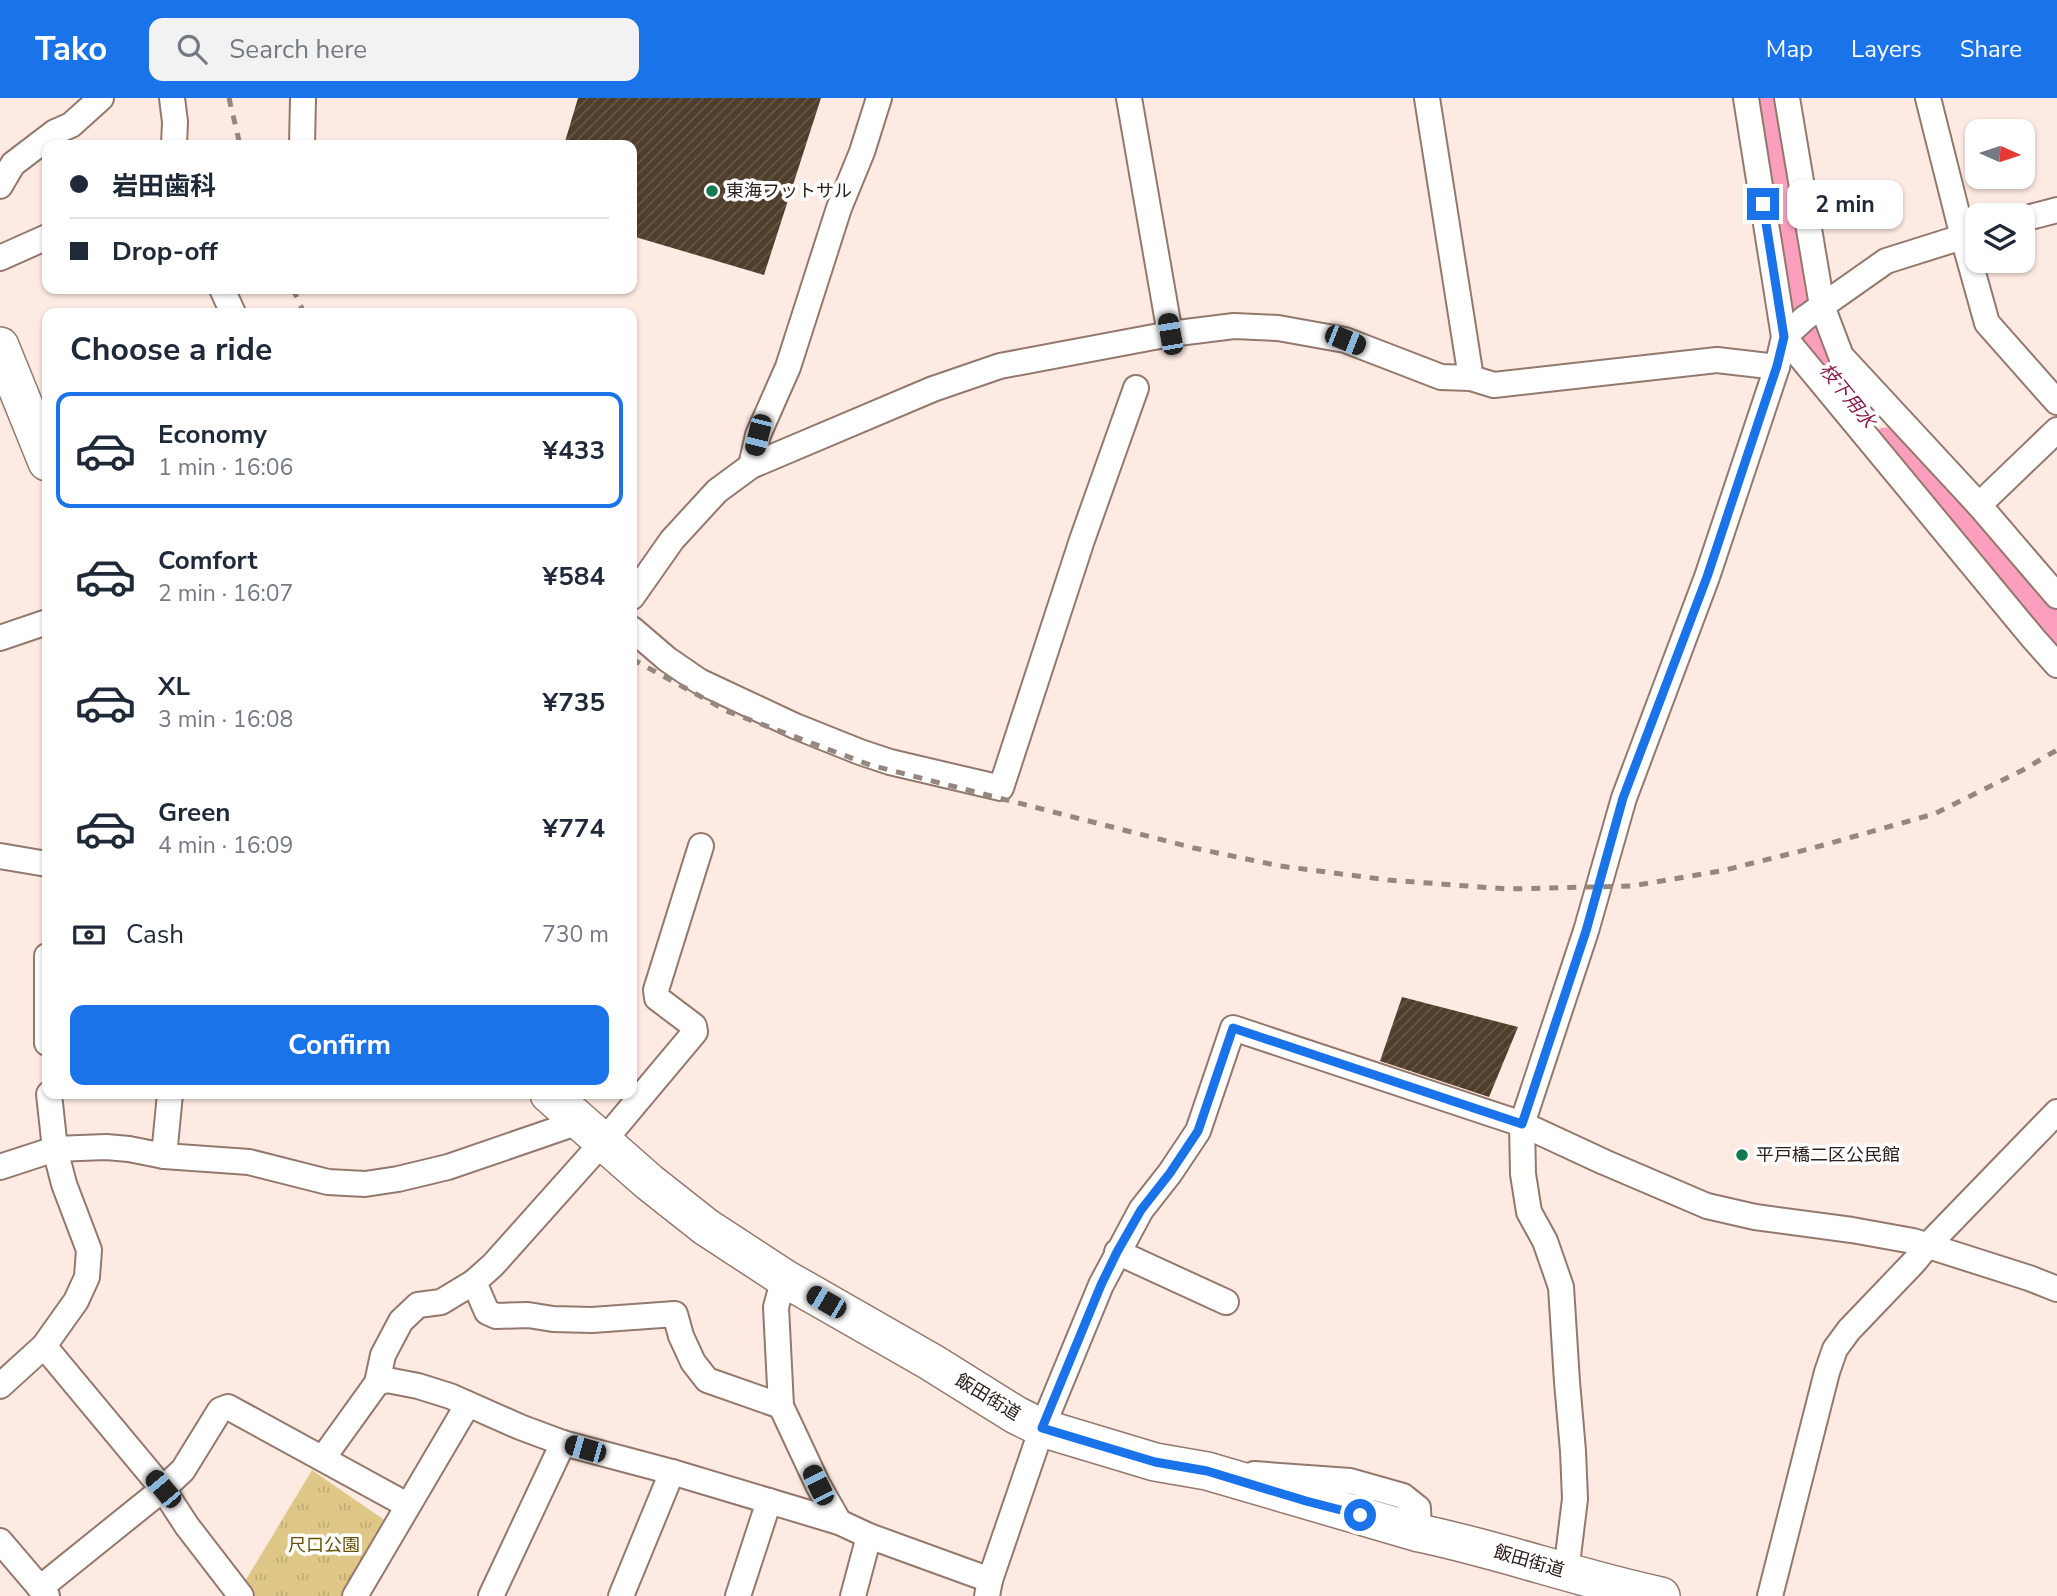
<!DOCTYPE html>
<meta charset="utf-8">
<style>
:root{--surface:#fff;--page:#f2f2f3;--text:#1f2937;--muted:#747a83;--line:#e0e1e3;--accent:#1a73e8}
body{margin:0;font-family:"Nunito Sans","Noto Sans JP",sans-serif;background:var(--page);color:var(--text);height:100vh;display:flex;flex-direction:column;font-size:26px;white-space:nowrap}
*{box-sizing:border-box;margin:0}
p{font-size:23px;color:var(--muted)}
.icon{flex:none;width:38px;height:38px;fill:none;stroke:currentColor;stroke-width:2;stroke-linecap:round;stroke-linejoin:round}
.map{position:relative;flex:1;overflow:hidden}
.sheet{position:absolute;left:42px;top:210px;width:595px;height:791px;display:flex;flex-direction:column;background:var(--surface);border-radius:14px;box-shadow:0 2px 5px #0004}
.sheet>*{flex:none}
.banner{position:absolute;left:42px;top:42px;width:595px;height:154px;border-radius:14px;box-shadow:0 2px 5px #0004;display:grid;align-content:center;height:154px;padding:0 28px;background:var(--surface)}
.needle{width:46px;rotate:93deg}
.tools{position:absolute;left:1965px;top:21px;display:grid;gap:14px}
.tools a{display:grid;place-items:center;width:70px;height:70px;border-radius:14px;background:var(--surface);box-shadow:0 2px 5px #0004;font-size:35px}
.end{position:absolute;width:32px;height:32px;margin:-16px;border:9px solid #1a73e8;background:#fff;box-shadow:0 0 0 4px #fff}
.from{border-radius:50%}
.bubble{position:absolute;height:49px;border-radius:14px;background:var(--surface);box-shadow:0 2px 5px #0004;font-size:23px;font-weight:700;line-height:49px;text-align:center}
.car{position:absolute;width:21px;height:42px;margin:-21px -10px;border-radius:9px;box-shadow:0 0 5px 2px #0007;background:linear-gradient(#222 24%,#8ab4d8 0 40%,#222 0 76%,#8ab4d8 0 86%,#222 0)}
.banner b{display:flex;align-items:center;gap:24px;height:66px;font-size:26px}
.banner b+b{border-top:2px solid var(--line)}
.banner i{width:18px;height:18px;background:var(--text)}
ul{padding:0;list-style:none}
li{display:flex;align-items:center;gap:21px;height:116px;margin:0 14px 10px;padding:0 14px;border:4px solid transparent;border-radius:14px}
li div{flex:1}
li b{display:block;font-size:26px}
li em{font-style:normal;font-weight:700}
li.selected{border-color:var(--accent)}
li>.icon{width:63px;height:63px;stroke-width:1.5}
h2{padding:0 28px;font-size:32px;line-height:84px}
.pay{display:flex;align-items:center;gap:18px;height:77px;padding:0 28px;font-size:26px}
.pay p{margin-inline-start:auto}
.action{display:flex;gap:14px;margin-top:auto;padding:14px 28px}
.action a{flex:1;height:80px;border-radius:14px;background:var(--accent);color:#fff;font-size:28px;font-weight:700;line-height:80px;text-align:center}
header{display:flex;align-items:center;gap:42px;box-sizing:border-box;height:98px;padding:0 35px;background:var(--accent);color:#fff}
header strong{font-size:33px}
nav{display:flex;gap:38px;margin-inline-start:auto;font-size:24px}
.search{width:490px;height:63px;background:var(--page);display:flex;align-items:center;gap:18px;box-sizing:border-box;padding:0 24px;border-radius:14px;color:var(--muted);font-size:26px}
.map>svg:first-child{display:block}
.park{fill:url(#park-tufts)}
.lines{fill:none;stroke-linecap:round;stroke-linejoin:round}
.river{stroke:#fc9ebe;stroke-width:33}
.building{fill:url(#building-hatch)}
.minor-casing{stroke:#93786d;stroke-width:28}
.highway-casing{stroke:#93786d;stroke-width:40}
.minor{stroke:#fff;stroke-width:24}
.highway{stroke:#fff;stroke-width:37}
.rail{stroke:#958780;stroke-width:5;stroke-dasharray:9 9;stroke-linecap:butt}
.route{stroke:#1a73e8;stroke-width:9}
.poi-dot{fill:#147850;stroke:#fff;stroke-width:2.5}
.labels{text-anchor:middle;stroke-width:7;stroke-linejoin:round;paint-order:stroke}
.poi-label{font-size:18px;fill:#2b201b;stroke:#fff;text-anchor:start}
.street-label{font-size:18px;fill:#2b201b;stroke:#fff}
.park-label{font-size:18px;fill:#665106;stroke:#fff}
.water-label{font-size:19px;font-style:italic;fill:#871c4d;stroke:#fff}
</style>
<header>
<strong>Tako</strong>
<div class="search"><svg class="icon" aria-label="search" viewBox="0 0 24 24"><circle cx="10" cy="10" r="6"/><path d="M15 15l6 6"/></svg>Search here</div>
<nav><a>Map</a><a>Layers</a><a>Share</a></nav>
</header>
<div class="map">
<svg width="2057" height="1498" viewBox="0 0 2057 1498">
<defs>
<pattern id="park-tufts" width="24" height="20" patternUnits="userSpaceOnUse" patternTransform="scale(1.75)"><rect width="24" height="20" fill="#dfc887"/><path d="M3 7l-1-3M5 7V3M7 7l1-3M15 17l-1-3M17 17v-4M19 17l1-3" fill="none" stroke="#c0ac74"/></pattern>
<pattern id="building-hatch" width="6" height="6" patternUnits="userSpaceOnUse" patternTransform="scale(1.75)"><rect width="6" height="6" fill="#503e2c"/><path d="M-1 1l2-2M0 6l6-6M5 7l2-2" fill="none" stroke="#665749"/></pattern>
</defs>
<rect width="100%" height="100%" fill="#fdebe3"/>
<!-- park -->
<path class="park" d="M312,1372L393,1428L351,1498H248L241,1490Z"/>
<g class="lines">
<!-- river -->
<g class="river">
<path d="M1764,0L1791,185C1801,228 1816,263 1844,298"/>
<path d="M1886,346L2057,533"/>
</g>
</g>
<!-- building -->
<g class="building">
<path d="M578,0H821L764,177L632,138V47H564Z"/>
<path d="M1402,899L1518,929L1489,999L1380,963Z"/>
</g>
<g class="lines">
<defs>
<g id="minor">
<path d="M172,0L175,24L174,47"/>
<path d="M1129,0L1170,236"/>
<path d="M1427,0L1471,280"/>
<path d="M1787,0L1822,208L1841,258L1979,407L2057,498"/>
<path d="M1928,0L1963,139L1987,225L2057,304"/>
<path d="M302,47L303,0"/>
<path d="M0,88L13,66L55,34L71,27L101,0"/>
<path d="M2023,121L2057,112"/>
<path d="M0,160L47,139"/>
<path d="M222,191L233,215"/>
<path d="M1784,239L2033,540L2057,567"/>
<path d="M1784,239L1805,220L1886,163L1978,134"/>
<path d="M751,368L758,337L788,269L839,110L862,54L879,0"/>
<path d="M1979,407L2057,332"/>
<path d="M632,499L672,442L717,393L751,368L933,291L1000,268L1170,236L1234,228L1278,230L1345,242L1441,279L1471,280L1494,287L1717,262L1777,269"/>
<path d="M632,531L667,561L699,583L795,628L860,654L890,664L1001,690L1082,442L1136,290"/>
<path d="M0,540L47,524"/>
<path d="M701,748L656,892L657,900L694,928L695,934L602,1045L493,1167L474,1184L487,1214L496,1218L528,1217L553,1221L592,1222L675,1216L681,1238L693,1264L707,1282L781,1308L818,1387L839,1424"/>
<path d="M0,758L47,766"/>
<path d="M47,858V945"/>
<path d="M164,1058L170,996"/>
<path d="M0,1069L55,1051L106,1049L129,1051L164,1058L249,1064L328,1084L365,1086L398,1081L448,1069L579,1024"/>
<path d="M1117,1154L1226,1204"/>
<path d="M44,1248L163,1391L187,1428L241,1498"/>
<path d="M377,1285L383,1257L401,1223L418,1207L441,1204L474,1184"/>
<path d="M0,1288L44,1248L76,1203L87,1179L89,1152L64,1086L55,1051L49,996"/>
<path d="M781,1308L776,1209L784,1180"/>
<path d="M323,1360L377,1285L387,1282L418,1288L450,1298L520,1329L563,1345L672,1374L839,1424L869,1438L990,1482"/>
<path d="M1254,1376L1350,1383L1403,1398L1418,1410L1419,1435"/>
<path d="M0,1443L47,1498"/>
<path d="M1566,1474L1575,1401L1573,1353L1567,1284L1561,1189L1545,1143L1529,1114L1523,1076L1522,1026L1586,833L1624,700L1707,479L1777,269L1784,239L1746,0"/>
<path d="M40,1490L163,1391L183,1372L220,1312L228,1309L407,1407"/>
<path d="M355,1498L468,1306"/>
<path d="M491,1498L563,1345"/>
<path d="M621,1498L672,1374"/>
<path d="M738,1498L769,1403"/>
<path d="M853,1498L869,1438"/>
<path d="M987,1498L990,1482L1042,1330L1101,1187L1141,1112L1170,1075L1198,1033L1233,930L1522,1026L1604,1064L1707,1108L1755,1119L1852,1132L1913,1143L2029,1180L2057,1191"/>
<path d="M1770,1498L1827,1274L1835,1251L1849,1232L1915,1163L1928,1147L2057,1014"/>
</g>
<g id="highway">
<path d="M0,248L47,364"/>
<path d="M549,996L649,1084L706,1129L784,1180L931,1264L1016,1317L1042,1330L1155,1364L1207,1373L1419,1435C1501,1452 1580,1481 1661,1498"/>
</g>
</defs>
<!-- minor casing -->
<use href="#minor" class="minor-casing"/>
<!-- highway casing -->
<use href="#highway" class="highway-casing"/>
<!-- minor -->
<use href="#minor" class="minor"/>
<!-- highway -->
<use href="#highway" class="highway"/>
<!-- rail -->
<g class="rail">
<path d="M229,0L240,47"/>
<path d="M293,191L304,215"/>
<path d="M632,561L729,614L870,667L1194,750L1280,768L1388,782L1507,791L1632,788L1721,773L1813,750L1934,716L2023,672L2057,652"/>
</g>
</g>
<g class="lines">
<!-- route -->
<path class="route" d="M1360,1417L1306,1403L1207,1373L1155,1364L1042,1330L1101,1187L1117,1154L1141,1112L1170,1075L1198,1033L1233,930L1522,1026L1586,833L1623,700L1707,479L1777,268L1784,239L1763,106"/>
</g>
<!-- markers -->
<g class="poi-dot">
<circle cx="712" cy="93" r="7"/>
<circle cx="1742" cy="1057" r="7"/>
</g>
<g class="labels">
<!-- poi labels -->
<g class="poi-label">
<text x="726" y="99">東海フットサル</text>
<text x="1756" y="1063">平戸橋二区公民館</text>
</g>
<!-- street labels -->
<g class="street-label">
<text transform="translate(988 1299) rotate(31)" y="6">飯田街道</text>
<text transform="translate(1529 1463) rotate(16)" y="6">飯田街道</text>
</g>
<!-- park labels -->
<g class="park-label">
<text x="324" y="1453">尺口公園</text>
</g>
<!-- water labels -->
<g class="water-label">
<text transform="translate(1848 297) rotate(51)" y="7">枝下用水</text>
</g>
</g>
</svg>
<div class="tools">
<a><svg class="needle" viewBox="-14 -14 28 28"><path d="M0-13l5 13h-10z" fill="#e53935"/><path d="M0 13l5-13h-10z" fill="#747a83"/></svg></a>
<a><svg class="icon" aria-label="layers" viewBox="0 0 24 24"><path d="M12 4l9 5-9 5-9-5zM3 14l9 5 9-5"/></svg></a>
</div>
<i class="end from" style="left:1360px;top:1417px"></i>
<i class="end" style="left:1763px;top:106px"></i>
<div class="bubble" style="left:1787px;top:82px;width:116px">2 min</div>
<i class="car" style="left:1170px;top:236px;rotate:350deg"></i>
<i class="car" style="left:1345px;top:242px;rotate:112deg"></i>
<i class="car" style="left:758px;top:337px;rotate:194deg"></i>
<i class="car" style="left:826px;top:1204px;rotate:300deg"></i>
<i class="car" style="left:585px;top:1351px;rotate:286deg"></i>
<i class="car" style="left:818px;top:1387px;rotate:334deg"></i>
<i class="car" style="left:163px;top:1391px;rotate:320deg"></i>
<div class="banner">
<b><i class="from"></i>岩田歯科</b>
<b><i></i>Drop-off</b>
</div>
<section class="sheet">
<h2>Choose a ride</h2>
<ul>
<li class="selected"><svg class="icon" aria-label="car" viewBox="0 0 24 24"><path d="M5 17H2v-5l4-1 3-4h7l3 4 3 1v5h-3M9 17h6M6 11h13"/><circle cx="7" cy="17" r="2"/><circle cx="17" cy="17" r="2"/></svg><div><b>Economy</b><p>1 min · 16:06</p></div><em>¥433</em></li>
<li><svg class="icon" aria-label="car" viewBox="0 0 24 24"><path d="M5 17H2v-5l4-1 3-4h7l3 4 3 1v5h-3M9 17h6M6 11h13"/><circle cx="7" cy="17" r="2"/><circle cx="17" cy="17" r="2"/></svg><div><b>Comfort</b><p>2 min · 16:07</p></div><em>¥584</em></li>
<li><svg class="icon" aria-label="car" viewBox="0 0 24 24"><path d="M5 17H2v-5l4-1 3-4h7l3 4 3 1v5h-3M9 17h6M6 11h13"/><circle cx="7" cy="17" r="2"/><circle cx="17" cy="17" r="2"/></svg><div><b>XL</b><p>3 min · 16:08</p></div><em>¥735</em></li>
<li><svg class="icon" aria-label="car" viewBox="0 0 24 24"><path d="M5 17H2v-5l4-1 3-4h7l3 4 3 1v5h-3M9 17h6M6 11h13"/><circle cx="7" cy="17" r="2"/><circle cx="17" cy="17" r="2"/></svg><div><b>Green</b><p>4 min · 16:09</p></div><em>¥774</em></li>
</ul>
<div class="pay"><svg class="icon" aria-label="cash" viewBox="0 0 24 24"><path d="M3 7h18v10H3z"/><circle cx="12" cy="12" r="2"/></svg>Cash<p>730 m</p></div>
<div class="action"><a>Confirm</a></div>
</section>
</div>
